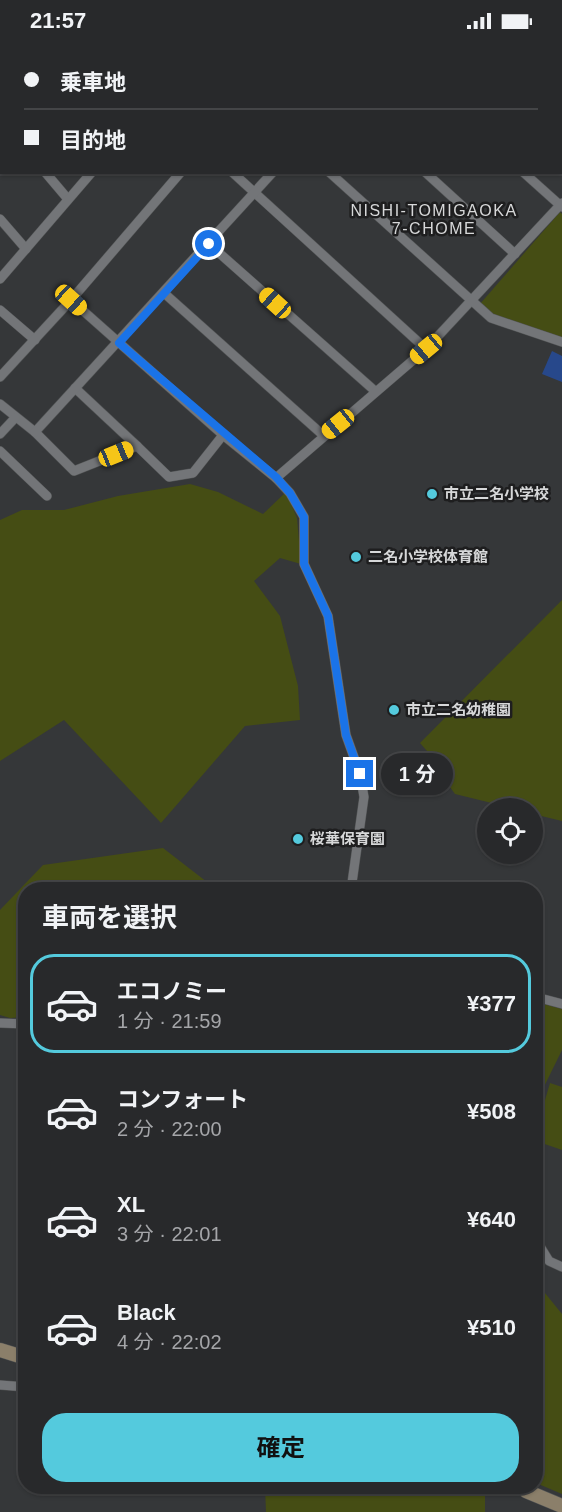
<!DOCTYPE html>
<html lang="ja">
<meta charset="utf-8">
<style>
:root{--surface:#28292b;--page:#303133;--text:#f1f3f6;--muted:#a5a6a9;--line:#444547;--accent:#54cadd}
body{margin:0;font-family:Helvetica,"Noto Sans JP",sans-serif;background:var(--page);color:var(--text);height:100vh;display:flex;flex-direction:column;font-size:22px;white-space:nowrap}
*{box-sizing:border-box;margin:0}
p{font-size:20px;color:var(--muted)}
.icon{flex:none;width:33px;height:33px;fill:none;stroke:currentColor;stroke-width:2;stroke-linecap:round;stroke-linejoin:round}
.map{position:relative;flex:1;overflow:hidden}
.panel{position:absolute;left:18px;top:840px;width:525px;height:612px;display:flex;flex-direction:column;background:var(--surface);border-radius:24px;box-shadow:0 2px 4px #0004,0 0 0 2px var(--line)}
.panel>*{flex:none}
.top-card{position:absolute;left:0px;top:0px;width:562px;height:132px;box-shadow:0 2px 4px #0004,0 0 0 2px var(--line);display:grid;align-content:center;height:132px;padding:0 24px;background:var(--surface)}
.controls{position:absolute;left:477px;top:756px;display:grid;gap:12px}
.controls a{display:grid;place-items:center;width:66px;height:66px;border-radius:50%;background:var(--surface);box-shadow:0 2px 4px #0004,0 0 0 2px var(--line);font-size:30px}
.end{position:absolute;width:27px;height:27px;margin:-14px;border:8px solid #1a73e8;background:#fff;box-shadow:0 0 0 3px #fff}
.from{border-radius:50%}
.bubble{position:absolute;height:42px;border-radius:21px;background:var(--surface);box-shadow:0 2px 4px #0004,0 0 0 2px var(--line);font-size:20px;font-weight:700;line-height:42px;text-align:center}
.car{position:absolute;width:18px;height:36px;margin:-18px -9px;border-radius:8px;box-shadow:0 0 4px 2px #0007;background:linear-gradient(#f5c518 24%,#345 0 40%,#f5c518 0 76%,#345 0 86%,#f5c518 0)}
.top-card b{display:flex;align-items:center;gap:21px;height:57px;font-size:22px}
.top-card b+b{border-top:2px solid var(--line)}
.top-card i{width:15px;height:15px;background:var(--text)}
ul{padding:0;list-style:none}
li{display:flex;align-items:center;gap:18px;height:99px;margin:0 12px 9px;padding:0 12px;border:3px solid transparent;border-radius:24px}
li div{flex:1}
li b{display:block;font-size:22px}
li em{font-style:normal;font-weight:700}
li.on{border-color:var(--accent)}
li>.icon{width:54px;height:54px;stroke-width:1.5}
h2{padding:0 24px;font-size:27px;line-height:72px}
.primary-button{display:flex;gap:12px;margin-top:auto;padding:12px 24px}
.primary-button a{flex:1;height:69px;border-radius:24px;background:var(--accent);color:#111;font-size:24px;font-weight:700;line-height:69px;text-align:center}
.status{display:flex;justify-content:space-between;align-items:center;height:42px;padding:0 30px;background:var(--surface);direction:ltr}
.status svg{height:16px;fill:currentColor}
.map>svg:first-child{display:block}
.green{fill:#454d14}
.water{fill:#27488b}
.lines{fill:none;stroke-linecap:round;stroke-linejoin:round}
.street-casing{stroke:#515354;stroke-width:10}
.secondary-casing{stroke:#515354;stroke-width:15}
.street{stroke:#737578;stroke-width:9}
.secondary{stroke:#8b7f6a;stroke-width:14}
.route{stroke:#1a73e8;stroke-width:8}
.poi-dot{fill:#54cadd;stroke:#1e1e1f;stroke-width:2}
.labels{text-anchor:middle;stroke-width:5;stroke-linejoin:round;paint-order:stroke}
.poi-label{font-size:15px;font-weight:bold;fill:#d7d8d9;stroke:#1e1e1f;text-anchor:start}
.neighbourhood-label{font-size:16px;letter-spacing:1.5px;fill:#d7d8d9;stroke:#1e1e1f}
</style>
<div class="status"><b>21:57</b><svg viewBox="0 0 49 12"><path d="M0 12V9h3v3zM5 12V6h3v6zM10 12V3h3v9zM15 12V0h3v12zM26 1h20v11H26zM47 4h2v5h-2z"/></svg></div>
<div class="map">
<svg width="562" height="1470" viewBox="0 0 562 1470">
<rect width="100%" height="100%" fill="#353739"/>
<!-- green -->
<g class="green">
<path d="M560,170L562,172V298L494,274L479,263Z"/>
<path d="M190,442L218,450L263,472L286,450L297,476L301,522L280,516L254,539L280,574L298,644L300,678L245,684L161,781L64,678L0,719V478L22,468H64L118,454Z"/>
<path d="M562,558V779L533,772L532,766H512L455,752L447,741L430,736L427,709L420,701Z"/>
<path d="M163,806L216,847L26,848L25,975L10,976L0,973V868L43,823Z"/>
<path d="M536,960L562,967V1008L536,1061Z"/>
<path d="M550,1041L562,1045V1108L536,1099V1089Z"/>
<path d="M536,1240L562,1272V1452L536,1441Z"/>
<path d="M265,1445H485V1470H266Z"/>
</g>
<!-- water -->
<path class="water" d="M552,309L562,314V340L542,332Z"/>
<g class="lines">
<defs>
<g id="street">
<path d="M25,0L26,2"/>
<path d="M110,0L111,2"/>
<path d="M198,0L199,2"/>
<path d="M210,2L211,0"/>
<path d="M301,2L303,0"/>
<path d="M390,2L392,0"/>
<path d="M561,68L562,67"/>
<path d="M0,80L2,82"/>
<path d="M45,130L67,156"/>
<path d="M232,130L426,307"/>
<path d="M329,130L491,276L562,300"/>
<path d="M425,130L515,212"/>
<path d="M523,130L562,165"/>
<path d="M0,177L26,207"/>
<path d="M209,202L375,349"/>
<path d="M0,237L92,130"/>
<path d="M164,251L324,394"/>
<path d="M71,258L223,393L276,436L426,307L562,161"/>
<path d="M0,268L35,298"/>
<path d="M0,335L71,258L181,130"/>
<path d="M75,346L137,404"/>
<path d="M0,362L35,390L74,429L137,404L169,435L193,431L223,393"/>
<path d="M35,390L273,130"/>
<path d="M0,392L15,376"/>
<path d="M0,409L47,454"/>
<path d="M276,436L290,451L304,475V522L328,574L346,693L360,732L364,755L351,848"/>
<path d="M536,955L562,962"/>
<path d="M0,981L26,982"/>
<path d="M536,1198L549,1219L562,1225"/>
<path d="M0,1343L26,1345"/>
</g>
<g id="secondary">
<path d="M476,0L478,2"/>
<path d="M561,77L562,78"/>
<path d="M0,1308L26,1316"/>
<path d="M522,1444L526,1449L562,1464"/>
</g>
</defs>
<!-- street casing -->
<use href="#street" class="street-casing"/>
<!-- secondary casing -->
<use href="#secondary" class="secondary-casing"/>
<!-- street -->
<use href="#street" class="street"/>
<!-- secondary -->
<use href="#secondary" class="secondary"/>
</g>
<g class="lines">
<!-- route -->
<path class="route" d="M209,202L119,301L276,435L290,451L304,475V522L328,574L346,693L360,732"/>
</g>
<!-- markers -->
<g class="poi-dot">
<circle cx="432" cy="452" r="6"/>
<circle cx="356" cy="515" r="6"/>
<circle cx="394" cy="668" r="6"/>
<circle cx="298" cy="797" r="6"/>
</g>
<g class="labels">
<!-- poi labels -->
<g class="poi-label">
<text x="444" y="457">市立二名小学校</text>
<text x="368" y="520">二名小学校体育館</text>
<text x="406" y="673">市立二名幼稚園</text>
<text x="310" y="802">桜華保育園</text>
</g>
<!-- neighbourhood labels -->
<g class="neighbourhood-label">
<text x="434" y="174">NISHI-TOMIGAOKA<tspan x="434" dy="18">7-CHOME</tspan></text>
</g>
</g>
</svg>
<div class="controls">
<a><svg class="icon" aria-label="locate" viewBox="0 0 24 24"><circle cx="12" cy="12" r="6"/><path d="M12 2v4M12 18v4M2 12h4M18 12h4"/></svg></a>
</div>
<i class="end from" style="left:209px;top:202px"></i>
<i class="end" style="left:360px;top:732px"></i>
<div class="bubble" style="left:381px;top:711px;width:72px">1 分</div>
<i class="car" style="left:71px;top:258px;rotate:132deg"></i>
<i class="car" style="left:275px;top:261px;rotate:312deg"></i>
<i class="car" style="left:426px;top:307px;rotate:230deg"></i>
<i class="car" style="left:338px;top:382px;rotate:231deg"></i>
<i class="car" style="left:116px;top:412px;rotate:68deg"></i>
<div class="top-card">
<b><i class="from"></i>乗車地</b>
<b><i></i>目的地</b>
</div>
<section class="panel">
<h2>車両を選択</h2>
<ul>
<li class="on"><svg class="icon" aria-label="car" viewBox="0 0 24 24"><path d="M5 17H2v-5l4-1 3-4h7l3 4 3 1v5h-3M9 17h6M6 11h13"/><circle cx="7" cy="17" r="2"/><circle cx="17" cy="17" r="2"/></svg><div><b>エコノミー</b><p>1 分 · 21:59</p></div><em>¥377</em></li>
<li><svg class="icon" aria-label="car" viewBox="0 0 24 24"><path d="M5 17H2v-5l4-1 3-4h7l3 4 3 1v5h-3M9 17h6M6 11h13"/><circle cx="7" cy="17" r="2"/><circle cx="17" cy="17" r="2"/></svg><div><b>コンフォート</b><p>2 分 · 22:00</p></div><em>¥508</em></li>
<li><svg class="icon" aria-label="car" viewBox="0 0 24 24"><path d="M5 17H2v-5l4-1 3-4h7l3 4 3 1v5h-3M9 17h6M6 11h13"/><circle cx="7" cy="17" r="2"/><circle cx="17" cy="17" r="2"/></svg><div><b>XL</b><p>3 分 · 22:01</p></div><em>¥640</em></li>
<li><svg class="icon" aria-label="car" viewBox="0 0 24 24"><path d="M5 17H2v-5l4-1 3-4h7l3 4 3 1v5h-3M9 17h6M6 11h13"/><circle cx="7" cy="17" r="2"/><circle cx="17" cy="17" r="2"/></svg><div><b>Black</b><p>4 分 · 22:02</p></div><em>¥510</em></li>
</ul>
<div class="primary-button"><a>確定</a></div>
</section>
</div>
